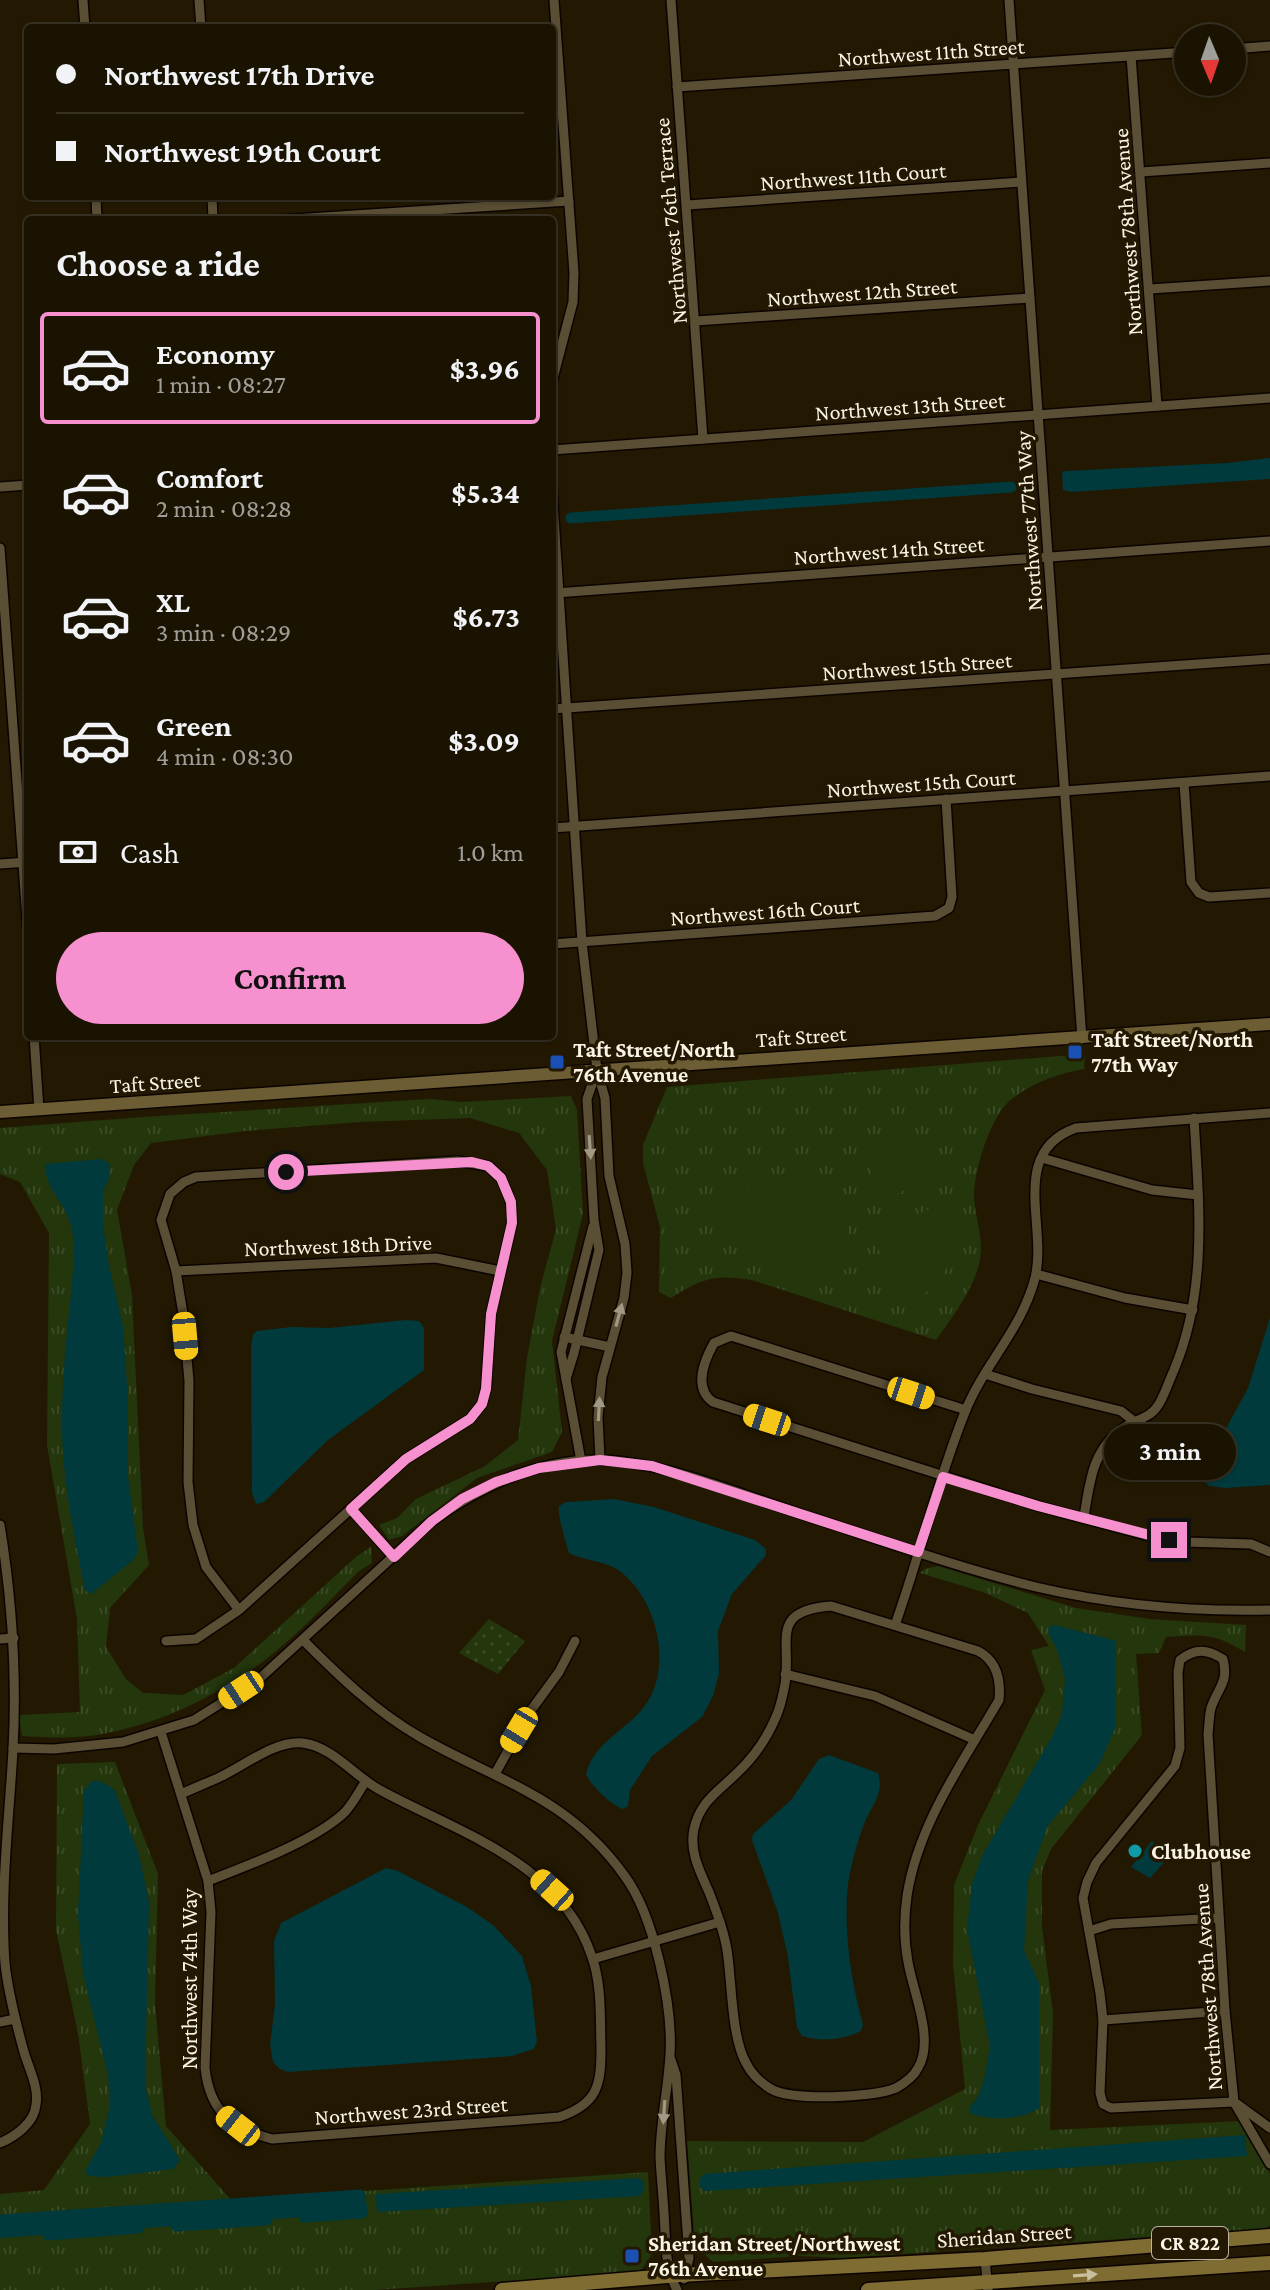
<!DOCTYPE html>
<meta charset="utf-8">
<style>
:root{--surface:#1a1302;--page:#231c0c;--text:#f1f3f6;--muted:#9f9e99;--line:#383224;--accent:#f790ce}
body{margin:0;font-family:"Crimson Pro",serif;background:var(--page);color:var(--text);height:100vh;display:flex;flex-direction:column;font-size:30px;white-space:nowrap}
*{box-sizing:border-box;margin:0}
p{font-size:26px;color:var(--muted)}
.icon{flex:none;width:44px;height:44px;fill:none;stroke:currentColor;stroke-width:2;stroke-linecap:round;stroke-linejoin:round}
.map{position:relative;flex:1;overflow:hidden}
.side{position:absolute;left:24px;top:216px;width:532px;height:824px;display:flex;flex-direction:column;background:var(--surface);border-radius:8px;box-shadow:0 2px 6px #0004,0 0 0 2px var(--line)}
.side>*{flex:none}
.guide{position:absolute;left:24px;top:24px;width:532px;height:176px;border-radius:8px;box-shadow:0 2px 6px #0004,0 0 0 2px var(--line);display:grid;align-content:center;height:176px;padding:0 32px;background:var(--surface)}
.needle{width:52px;rotate:178deg}
.tools{position:absolute;left:1174px;top:24px;display:grid;gap:16px}
.tools a{display:grid;place-items:center;width:72px;height:72px;border-radius:50%;background:var(--surface);box-shadow:0 2px 6px #0004,0 0 0 2px var(--line);font-size:40px}
.end{position:absolute;width:36px;height:36px;margin:-18px;border:10px solid #f790ce;background:#111;box-shadow:0 0 0 4px #111}
.from{border-radius:50%}
.bubble{position:absolute;height:56px;border-radius:28px;background:var(--surface);box-shadow:0 2px 6px #0004,0 0 0 2px var(--line);font-size:26px;font-weight:700;line-height:56px;text-align:center}
.car{position:absolute;width:24px;height:48px;margin:-24px -12px;border-radius:10px;box-shadow:0 0 6px 2px #0007;background:linear-gradient(#f5c518 24%,#345 0 40%,#f5c518 0 76%,#345 0 86%,#f5c518 0)}
.guide b{display:flex;align-items:center;gap:28px;height:76px;font-size:30px}
.guide b+b{border-top:2px solid var(--line)}
.guide i{width:20px;height:20px;background:var(--text)}
ul{padding:0;list-style:none}
li{display:flex;align-items:center;gap:24px;height:112px;margin:0 16px 12px;padding:0 16px;border:4px solid transparent;border-radius:8px}
li div{flex:1}
li b{display:block;font-size:30px}
li em{font-style:normal;font-weight:700}
li.current{border-color:var(--accent)}
li>.icon{width:72px;height:72px;stroke-width:1.5}
h2{padding:0 32px;font-size:36px;line-height:96px}
.pay{display:flex;align-items:center;gap:20px;height:88px;padding:0 32px;font-size:30px}
.pay p{margin-inline-start:auto}
.primary-button{display:flex;gap:16px;margin-top:auto;padding:16px 32px}
.primary-button a{flex:1;height:92px;border-radius:48px;background:var(--accent);color:#111;font-size:32px;font-weight:700;line-height:92px;text-align:center}
.map>svg:first-child{display:block}
.grass{fill:url(#grass-tufts)}
.park{fill:url(#park-dots)}
.garden{fill:#23360c}
.water{fill:#003a3c}
.lines{fill:none;stroke-linecap:round;stroke-linejoin:round}
.canal{stroke:#003a3c;stroke-width:11}
.street-casing{stroke:#0c0400;stroke-width:12}
.secondary-casing{stroke:#0c0400;stroke-width:15}
.primary-casing{stroke:#0c0400;stroke-width:17}
.street{stroke:#5a4e35;stroke-width:9}
.secondary{stroke:#6c5d34;stroke-width:12}
.primary{stroke:#7e6c32;stroke-width:14}
.oneway{fill:#a29985}
.oneway2{fill:#c9be9e}
.route{stroke:#f790ce;stroke-width:10}
.transit-dot{fill:#1a4fb4;stroke:#231902;stroke-width:3}
.culture-dot{fill:#0f9aa8;stroke:#231902;stroke-width:3}
.labels{text-anchor:middle;stroke-width:7;stroke-linejoin:round;paint-order:stroke}
.shield{fill:#231902;stroke:#bab2a2;stroke-width:2}
.shield-label{font-size:20px;font-weight:bold;fill:#fbf4e6}
.street-label{font-size:22px;fill:#fbf4e6;stroke:#231902}
.poi-label{font-size:22px;font-weight:bold;fill:#fbf4e6;stroke:#231902;text-anchor:start}
</style>
<div class="map">
<svg width="1270" height="2290" viewBox="0 0 1270 2290">
<defs>
<pattern id="grass-tufts" width="24" height="20" patternUnits="userSpaceOnUse" patternTransform="scale(2)"><rect width="24" height="20" fill="#23360c"/><path d="M3 7l-1-3M5 7V3M7 7l1-3M15 17l-1-3M17 17v-4M19 17l1-3" fill="none" stroke="#394a24"/></pattern>
<pattern id="park-dots" width="8" height="8" patternUnits="userSpaceOnUse" patternTransform="scale(2)"><rect width="8" height="8" fill="#23360c"/><path d="M2 2h.1M6 6h.1" fill="none" stroke="#394a24" stroke-width="1.8" stroke-linecap="round"/></pattern>
</defs>
<rect width="100%" height="100%" fill="#231902"/>
<!-- grass -->
<g class="grass">
<path d="M1085,1054L1084,1069C1059,1073 1032,1083 1012,1099C991,1114 975,1168 974,1193C974,1216 984,1237 980,1260C974,1289 953,1316 936,1340L752,1280C715,1274 702,1278 671,1298L659,1292L660,1227L643,1163V1145L667,1087Z"/>
<path d="M571,1096L577,1110L583,1214L552,1341L562,1432L552,1452L477,1478L402,1536L389,1540L379,1525L397,1518L416,1499L485,1466L518,1440L527,1358L540,1288L556,1229L547,1170L519,1133L470,1118L360,1122L246,1131L151,1143L134,1165L117,1210L132,1295L143,1528L149,1565L110,1608L106,1647L126,1679L143,1693L183,1695L234,1668L357,1556L371,1547L372,1563L359,1571C328,1602 296,1637 261,1663C216,1696 162,1723 107,1733C79,1739 50,1738 22,1736L19,1715L80,1712L77,1619L47,1445L49,1233L20,1182L0,1174V1128L143,1117L430,1099L462,1102Z"/>
<path d="M938,1566L1076,1608L1149,1619L1246,1625L1245,1652C1212,1632 1203,1635 1166,1637L1159,1653L1136,1654L1142,1735L1051,1849L1042,1871V1927L1053,2013L1050,2130L1241,2121L1270,2174V2225L1266,2229L843,2258L799,2256L713,2262L695,2246L687,2141L863,2142L965,2089L953,1963L954,1885L978,1825L1045,1690L1031,1650L1049,1646L1028,1613L983,1592L920,1573L925,1569Z"/>
<path d="M115,1762L158,1874L155,2004L166,2126L231,2200L648,2172L652,2254L640,2272L375,2290H0V2194L44,2190L90,2124L78,2033L56,1930L57,1764Z"/>
</g>
<!-- park -->
<path class="park" d="M489,1619L525,1641L498,1674L459,1653Z"/>
<!-- garden -->
<g class="garden">
<path d="M879,1139C914,1140 925,1142 939,1175L883,1200L860,1141Z"/>
<path d="M816,1164L862,1264L821,1276L785,1272L746,1254L713,1201Z"/>
<path d="M949,1201C960,1232 956,1267 929,1290C921,1297 909,1301 900,1306L873,1233Z"/>
</g>
<!-- water -->
<g class="water">
<path d="M1270,458V479L1071,492L1063,490L1062,472L1066,471L1227,463Z"/>
<path d="M101,1159L110,1164L109,1178L103,1191V1225L109,1266L123,1326L128,1400V1477L138,1552L132,1561L91,1594L85,1590C73,1531 60,1468 62,1408C63,1373 66,1338 70,1304C72,1279 76,1255 72,1230C68,1205 43,1187 45,1164Z"/>
<path d="M1270,1309V1485L1226,1488L1209,1486L1202,1478L1205,1467L1248,1388L1270,1318Z"/>
<path d="M406,1320L419,1321L424,1328V1370L328,1440L264,1502L256,1504L252,1493L251,1349L253,1334L257,1331L291,1327L329,1328Z"/>
<path d="M614,1499L654,1507L755,1540L766,1549V1555L732,1594L718,1631L719,1674L713,1696L702,1717L652,1756L630,1790L628,1806L623,1809C611,1805 591,1786 586,1774C593,1746 618,1734 637,1715C676,1677 660,1603 621,1572C607,1561 585,1561 569,1553C566,1542 557,1514 559,1506L566,1502Z"/>
<path d="M1055,1625L1116,1641V1726L1100,1763L1047,1827L1028,1880L1024,1951L1039,1983V2108C1023,2120 988,2121 970,2113L969,2108L978,2097L984,2080L990,2046L967,1929L972,1884L983,1854L1052,1737L1062,1714L1065,1680L1058,1652L1048,1632L1049,1627Z"/>
<path d="M829,1755L878,1773C885,1794 871,1806 864,1824C857,1842 851,1866 848,1884C843,1931 851,1980 863,2025L861,2031C843,2040 821,2042 802,2036L797,2028L788,1957L778,1913L752,1840L753,1834L791,1800L819,1759Z"/>
<path d="M95,1780L106,1784L115,1791L139,1855L149,1902L145,2085L152,2115L180,2160L173,2169L108,2177L89,2176L85,2171L101,2143L110,2105L108,2075L83,1974L78,1914L84,1791L89,1784Z"/>
<path d="M1152,1841L1168,1858L1150,1878L1131,1867Z"/>
<path d="M386,1868L398,1871L467,1907L493,1925L522,1956L531,1986L537,2041L534,2049L512,2056L288,2072L280,2069L273,2062L270,2045L275,2004L274,1941L281,1923Z"/>
<path d="M1245,2135L1247,2156L705,2191L700,2187V2178L704,2174Z"/>
<path d="M638,2178L644,2181V2190L640,2196L377,2212L376,2194Z"/>
<path d="M360,2195L362,2213L0,2238V2220Z"/>
</g>
<g class="lines">
<!-- canal -->
<g class="canal">
<path d="M571,518L1011,487"/>
<path d="M0,2220L360,2195L362,2213L304,2217"/>
<path d="M176,2226L267,2220"/>
<path d="M48,2235L139,2228"/>
</g>
<defs>
<g id="street">
<path d="M83,0L85,28"/>
<path d="M199,0L201,28"/>
<path d="M671,0L703,439"/>
<path d="M1009,0L1082,1039"/>
<path d="M1232,49L1270,46"/>
<path d="M1131,56L1157,406"/>
<path d="M677,87L1188,52"/>
<path d="M1141,172L1270,163"/>
<path d="M96,196L97,220"/>
<path d="M212,196L213,220"/>
<path d="M687,205L1021,182"/>
<path d="M279,220L569,201"/>
<path d="M1150,289L1270,281"/>
<path d="M696,321L1030,298"/>
<path d="M552,382L573,302L574,273L554,0"/>
<path d="M552,450L1270,398"/>
<path d="M0,487L28,485"/>
<path d="M552,488L582,942L597,1070L605,1098L609,1176L625,1244L627,1273L624,1298L602,1377L598,1417L600,1460"/>
<path d="M0,548L28,933"/>
<path d="M555,593L1270,541"/>
<path d="M552,709L1270,659"/>
<path d="M1184,783L1191,882L1199,893L1209,897L1270,893"/>
<path d="M552,828L1270,776"/>
<path d="M0,864L28,862"/>
<path d="M552,944L935,916L949,908L952,897L946,799"/>
<path d="M34,1036L39,1110"/>
<path d="M1042,1158L1152,1190L1198,1195"/>
<path d="M176,1271L436,1258L500,1271"/>
<path d="M1036,1274L1125,1298L1193,1310"/>
<path d="M564,1337L610,1347"/>
<path d="M985,1374L1032,1389L1121,1411L1135,1422"/>
<path d="M566,1379L574,1353L599,1250L594,1220L587,1099L597,1070"/>
<path d="M966,1410L731,1336L714,1343C704,1361 693,1388 713,1402L1038,1506L1153,1537L1185,1542L1251,1544L1270,1552"/>
<path d="M581,1461L561,1352L593,1226"/>
<path d="M351,1509L394,1557"/>
<path d="M1084,1517C1090,1481 1092,1449 1125,1427C1138,1418 1150,1419 1159,1404C1165,1394 1169,1381 1174,1370C1208,1289 1199,1204 1194,1118"/>
<path d="M0,1525C12,1599 17,1674 13,1750C9,1820 0,1892 5,1963C8,1993 16,2023 24,2052C29,2069 39,2087 36,2105C34,2123 16,2136 0,2143"/>
<path d="M831,1606L978,1651C997,1661 1001,1680 999,1700C963,1762 918,1824 907,1896C904,1917 904,1941 908,1962C913,1992 935,2040 918,2068C914,2076 903,2084 896,2088C873,2098 792,2101 771,2089C761,2083 751,2073 746,2063C731,2036 732,1981 727,1950C724,1930 716,1910 709,1892C700,1872 689,1851 694,1829C700,1801 719,1791 737,1773C754,1757 766,1740 775,1719C780,1709 783,1695 785,1684C792,1641 768,1611 831,1606Z"/>
<path d="M895,1625C920,1555 937,1482 965,1412C984,1364 1021,1331 1035,1278C1048,1227 1008,1152 1076,1128L1270,1113"/>
<path d="M0,1639L14,1638"/>
<path d="M303,1640C340,1677 375,1711 420,1737C499,1782 567,1796 624,1875C654,1915 673,2006 670,2055C668,2089 660,2124 660,2158C661,2176 663,2195 664,2213C666,2239 664,2266 677,2290"/>
<path d="M166,1641L196,1639L239,1610L406,1459L470,1419L482,1404L486,1389L491,1314L512,1223L511,1202L501,1178L488,1166L457,1161L196,1177L184,1182L170,1194L161,1220L176,1271L183,1314L189,1381L188,1482L193,1525L206,1567L239,1610"/>
<path d="M785,1674L875,1696L975,1740"/>
<path d="M161,1732L208,1881L211,1912L205,2068C210,2112 231,2128 272,2139L559,2117C598,2104 601,2085 601,2048C600,2019 602,1985 592,1957C561,1862 459,1833 380,1790C354,1776 333,1747 303,1743C275,1740 244,1766 220,1777C207,1783 194,1788 181,1794"/>
<path d="M13,1748L54,1749L123,1742L194,1720L258,1680L432,1521C481,1486 538,1459 600,1460C664,1461 747,1497 810,1517C884,1541 959,1568 1036,1587C1113,1605 1191,1612 1270,1610"/>
<path d="M495,1774L529,1713L559,1672L575,1641"/>
<path d="M208,1881C247,1866 314,1841 344,1813C353,1804 359,1791 366,1781"/>
<path d="M1089,1931L1111,1924L1219,1918"/>
<path d="M593,1959L720,1922"/>
<path d="M1103,2020L1225,2011"/>
<path d="M0,2022L15,2019"/>
<path d="M671,2060L676,2075L689,2258L684,2279"/>
<path d="M1234,2102L1111,2108L1103,2104L1100,2093L1103,2020L1100,1993L1083,1898L1087,1882L1096,1863L1175,1766L1180,1748L1178,1672L1180,1660C1195,1648 1207,1649 1223,1659C1229,1683 1218,1687 1211,1708C1209,1716 1209,1726 1208,1734L1225,2011L1234,2102L1270,2164"/>
<path d="M1237,2104L1270,2128"/>
<path d="M985,2259L988,2290"/>
</g>
<path id="secondary" d="M0,1112L1270,1024"/>
<g id="primary">
<path d="M502,2290L679,2275L985,2259L1270,2236"/>
<path d="M868,2290L1270,2263"/>
</g>
</defs>
<!-- street casing -->
<use href="#street" class="street-casing"/>
<!-- secondary casing -->
<use href="#secondary" class="secondary-casing"/>
<!-- primary casing -->
<use href="#primary" class="primary-casing"/>
<!-- street -->
<use href="#street" class="street"/>
<!-- secondary -->
<use href="#secondary" class="secondary"/>
<!-- primary -->
<use href="#primary" class="primary"/>
</g>
<!-- one-way arrows -->
<defs><path id="oneway-solid" d="M-6-.8H1V-3.2L6.5 0L1 3.2V.8H-6Z" transform="scale(2)"/></defs>
<g class="oneway">
<use href="#oneway-solid" transform="translate(590 1147) rotate(86)"/>
<use href="#oneway-solid" transform="translate(619 1315) rotate(-75)"/>
<use href="#oneway-solid" transform="translate(599 1409) rotate(-87)"/>
<use href="#oneway-solid" transform="translate(664 2112) rotate(94)"/>
</g>
<use class="oneway2" href="#oneway-solid" transform="translate(1085 2275) rotate(-4)"/>
<g class="lines">
<!-- route -->
<path class="route" d="M286,1172L472,1162L488,1166L501,1178L511,1202L512,1223L491,1314L486,1389L482,1404L470,1419L406,1459L351,1509L394,1557L432,1521L462,1499L496,1482L539,1468L600,1460L652,1466L918,1552L943,1477L1038,1506L1169,1540"/>
</g>
<!-- markers -->
<g class="transit-dot">
<rect x="1067" y="1044" width="16" height="16" rx="4"/>
<rect x="549" y="1054" width="16" height="16" rx="4"/>
<rect x="624" y="2248" width="16" height="16" rx="4"/>
</g>
<circle class="culture-dot" cx="1135" cy="1851" r="8"/>
<g class="labels">
<!-- shield labels -->
<rect class="shield" x="1152" y="2227" width="76" height="32" rx="6"/>
<g class="shield-label">
<text x="1190" y="2250">CR 822</text>
</g>
<!-- street labels -->
<g class="street-label">
<text transform="translate(931 52) rotate(-4)" y="8">Northwest 11th Street</text>
<text transform="translate(853 176) rotate(-4)" y="8">Northwest 11th Court</text>
<text transform="translate(670 221) rotate(-95)" y="8">Northwest 76th Terrace</text>
<text transform="translate(1127 232) rotate(-94)" y="8">Northwest 78th Avenue</text>
<text transform="translate(862 292) rotate(-4)" y="8">Northwest 12th Street</text>
<text transform="translate(910 406) rotate(-4)" y="8">Northwest 13th Street</text>
<text transform="translate(1028 521) rotate(-94)" y="8">Northwest 77th Way</text>
<text transform="translate(889 550) rotate(-4)" y="8">Northwest 14th Street</text>
<text transform="translate(917 666) rotate(-4)" y="8">Northwest 15th Street</text>
<text transform="translate(921 783) rotate(-4)" y="8">Northwest 15th Court</text>
<text transform="translate(765 911) rotate(-4)" y="8">Northwest 16th Court</text>
<text transform="translate(801 1036) rotate(-4)" y="8">Taft Street</text>
<text transform="translate(155 1082) rotate(-4)" y="8">Taft Street</text>
<text transform="translate(338 1245) rotate(-2)" y="8">Northwest 18th Drive</text>
<text transform="translate(189 1979) rotate(-90)" y="8">Northwest 74th Way</text>
<text transform="translate(1207 1987) rotate(-94)" y="8">Northwest 78th Avenue</text>
<text transform="translate(411 2110) rotate(-4)" y="8">Northwest 23rd Street</text>
<text transform="translate(1004 2235) rotate(-4)" y="8">Sheridan Street</text>
</g>
<!-- poi labels -->
<g class="poi-label">
<text x="1091" y="1047">Taft Street/North<tspan x="1091" dy="25">77th Way</tspan></text>
<text x="573" y="1057">Taft Street/North<tspan x="573" dy="25">76th Avenue</tspan></text>
<text x="1151" y="1859">Clubhouse</text>
<text x="648" y="2251">Sheridan Street/Northwest<tspan x="648" dy="25">76th Avenue</tspan></text>
</g>
</g>
</svg>
<div class="tools">
<a><svg class="needle" viewBox="-14 -14 28 28"><path d="M0-13l5 13h-10z" fill="#e53935"/><path d="M0 13l5-13h-10z" fill="#9f9e99"/></svg></a>
</div>
<i class="end from" style="left:286px;top:1172px"></i>
<i class="end" style="left:1169px;top:1540px"></i>
<div class="bubble" style="left:1104px;top:1424px;width:132px">3 min</div>
<i class="car" style="left:185px;top:1336px;rotate:175deg"></i>
<i class="car" style="left:911px;top:1393px;rotate:108deg"></i>
<i class="car" style="left:767px;top:1420px;rotate:288deg"></i>
<i class="car" style="left:241px;top:1690px;rotate:237deg"></i>
<i class="car" style="left:519px;top:1730px;rotate:211deg"></i>
<i class="car" style="left:552px;top:1890px;rotate:312deg"></i>
<i class="car" style="left:238px;top:2126px;rotate:308deg"></i>
<div class="guide">
<b><i class="from"></i>Northwest 17th Drive</b>
<b><i></i>Northwest 19th Court</b>
</div>
<section class="side">
<h2>Choose a ride</h2>
<ul>
<li class="current"><svg class="icon" aria-label="car" viewBox="0 0 24 24"><path d="M5 17H2v-5l4-1 3-4h7l3 4 3 1v5h-3M9 17h6M6 11h13"/><circle cx="7" cy="17" r="2"/><circle cx="17" cy="17" r="2"/></svg><div><b>Economy</b><p>1 min · 08:27</p></div><em>$3.96</em></li>
<li><svg class="icon" aria-label="car" viewBox="0 0 24 24"><path d="M5 17H2v-5l4-1 3-4h7l3 4 3 1v5h-3M9 17h6M6 11h13"/><circle cx="7" cy="17" r="2"/><circle cx="17" cy="17" r="2"/></svg><div><b>Comfort</b><p>2 min · 08:28</p></div><em>$5.34</em></li>
<li><svg class="icon" aria-label="car" viewBox="0 0 24 24"><path d="M5 17H2v-5l4-1 3-4h7l3 4 3 1v5h-3M9 17h6M6 11h13"/><circle cx="7" cy="17" r="2"/><circle cx="17" cy="17" r="2"/></svg><div><b>XL</b><p>3 min · 08:29</p></div><em>$6.73</em></li>
<li><svg class="icon" aria-label="car" viewBox="0 0 24 24"><path d="M5 17H2v-5l4-1 3-4h7l3 4 3 1v5h-3M9 17h6M6 11h13"/><circle cx="7" cy="17" r="2"/><circle cx="17" cy="17" r="2"/></svg><div><b>Green</b><p>4 min · 08:30</p></div><em>$3.09</em></li>
</ul>
<div class="pay"><svg class="icon" aria-label="cash" viewBox="0 0 24 24"><path d="M3 7h18v10H3z"/><circle cx="12" cy="12" r="2"/></svg>Cash<p>1.0 km</p></div>
<div class="primary-button"><a>Confirm</a></div>
</section>
</div>
